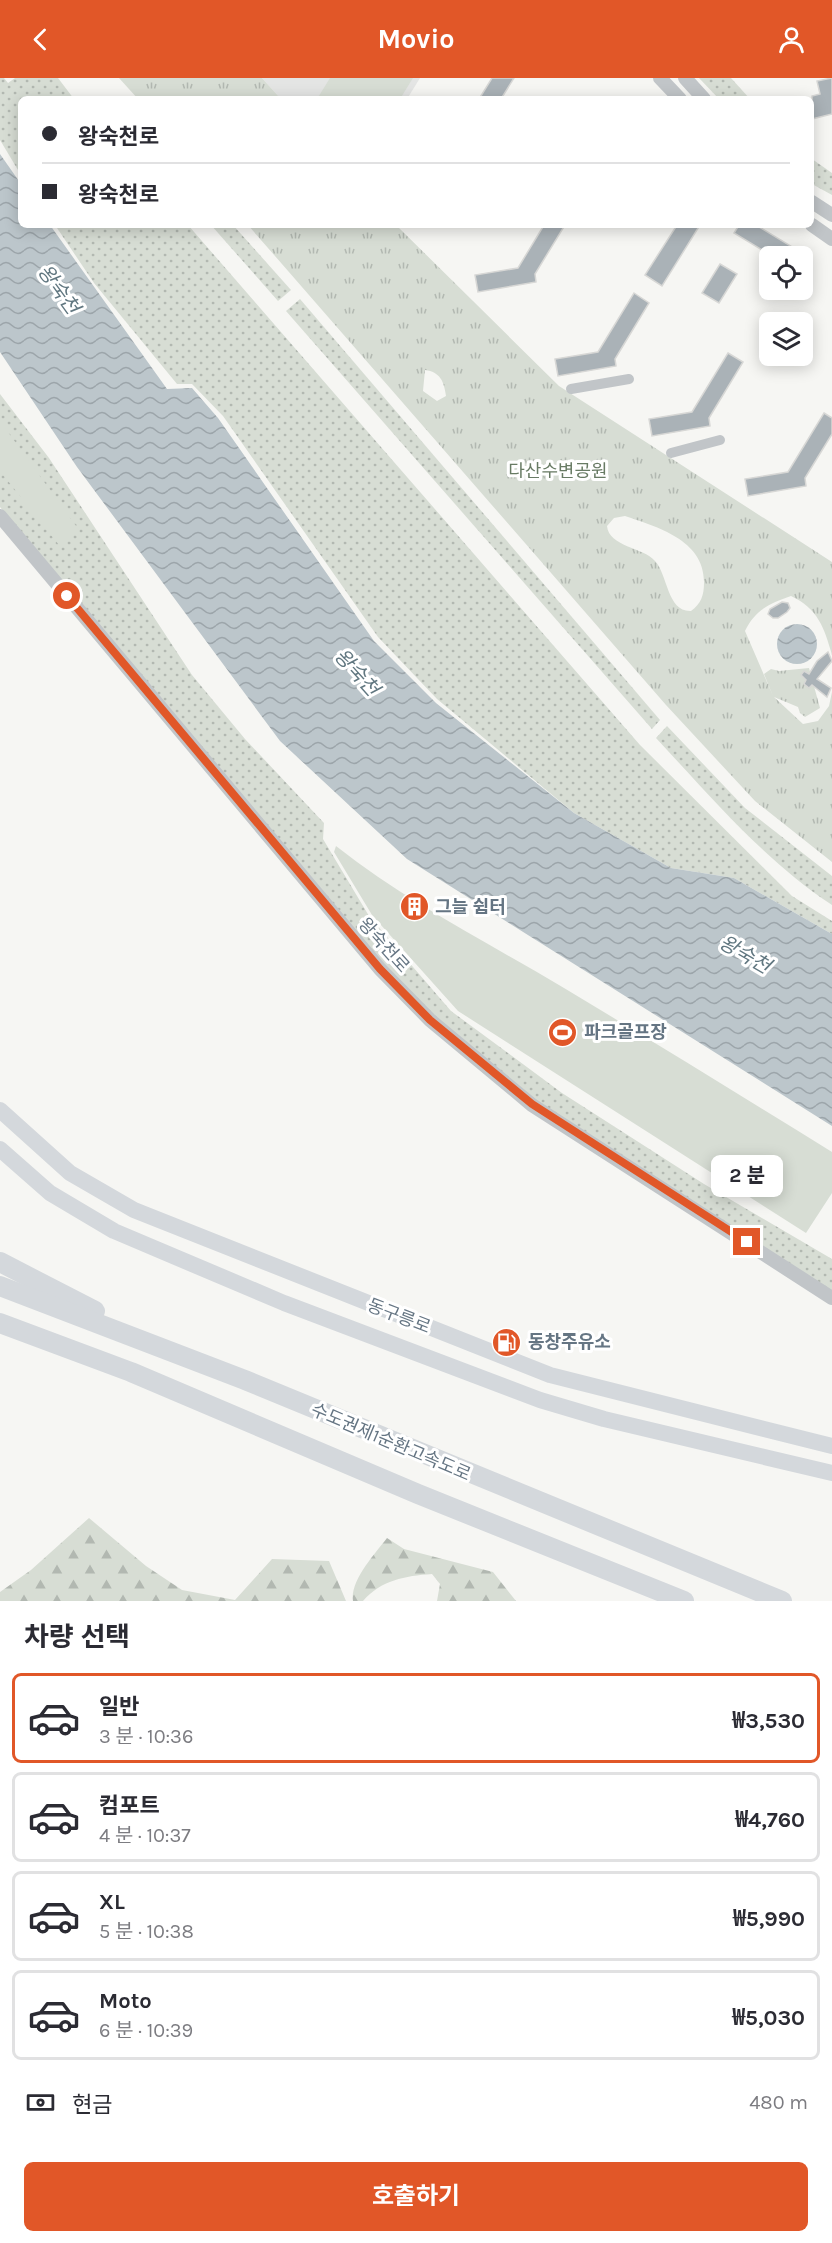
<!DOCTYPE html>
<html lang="ko">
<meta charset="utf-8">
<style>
:root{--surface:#fff;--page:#f7f7f7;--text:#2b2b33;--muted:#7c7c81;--line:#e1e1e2;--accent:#e15728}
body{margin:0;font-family:Karla,"Noto Sans KR",sans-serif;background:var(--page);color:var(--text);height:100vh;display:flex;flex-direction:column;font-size:22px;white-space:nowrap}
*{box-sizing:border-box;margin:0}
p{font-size:20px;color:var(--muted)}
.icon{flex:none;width:33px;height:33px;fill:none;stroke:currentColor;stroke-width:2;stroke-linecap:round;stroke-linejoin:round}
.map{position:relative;height:1523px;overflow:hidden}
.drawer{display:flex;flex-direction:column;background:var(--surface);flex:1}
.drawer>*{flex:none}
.banner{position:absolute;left:18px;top:18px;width:796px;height:132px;border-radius:9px;box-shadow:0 3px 15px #0003;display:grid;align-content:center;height:132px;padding:0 24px;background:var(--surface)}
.tools{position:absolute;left:759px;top:168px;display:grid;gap:12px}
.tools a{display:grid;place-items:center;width:54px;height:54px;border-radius:9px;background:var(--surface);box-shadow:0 3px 15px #0003;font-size:30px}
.end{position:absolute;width:27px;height:27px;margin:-14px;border:8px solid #e15728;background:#fff;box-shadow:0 0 0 3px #fff}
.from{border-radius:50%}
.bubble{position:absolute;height:42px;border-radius:9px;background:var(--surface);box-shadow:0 3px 15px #0003;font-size:20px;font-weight:700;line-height:42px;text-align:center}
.banner b{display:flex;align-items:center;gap:21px;height:57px;font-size:22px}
.banner b+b{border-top:2px solid var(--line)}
.banner i{width:15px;height:15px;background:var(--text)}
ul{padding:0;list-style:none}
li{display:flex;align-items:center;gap:18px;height:90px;margin:0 12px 9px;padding:0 12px;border:3px solid var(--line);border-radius:9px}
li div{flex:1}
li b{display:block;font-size:22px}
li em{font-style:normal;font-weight:700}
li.active{border-color:var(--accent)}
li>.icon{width:54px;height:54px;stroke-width:1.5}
h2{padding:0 24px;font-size:27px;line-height:72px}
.pay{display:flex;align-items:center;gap:15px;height:66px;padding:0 24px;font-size:22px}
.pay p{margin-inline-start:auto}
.action{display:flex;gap:12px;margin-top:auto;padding:12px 24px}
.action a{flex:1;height:69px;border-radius:9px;background:var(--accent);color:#fff;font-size:24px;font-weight:700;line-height:69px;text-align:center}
header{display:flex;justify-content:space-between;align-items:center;height:78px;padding:0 24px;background:var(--accent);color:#fff;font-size:27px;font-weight:700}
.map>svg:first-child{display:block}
.built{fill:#e4e5e4}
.grass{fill:url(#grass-dots)}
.forest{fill:url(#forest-firs)}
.park{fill:url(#park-tufts);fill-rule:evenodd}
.pitch{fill:#d7ddd4}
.water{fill:url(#water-waves)}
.building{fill:#aab2b7;stroke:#d7d7d5;stroke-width:1.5}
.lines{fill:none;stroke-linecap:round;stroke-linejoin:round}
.minor{stroke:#c1c5c8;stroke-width:10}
.tertiary{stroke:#c1c5c8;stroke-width:14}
.primary{stroke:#d4d8dc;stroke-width:16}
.motorway{stroke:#d4d8dc;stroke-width:20}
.route{stroke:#e15728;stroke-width:8}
.labels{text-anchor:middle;stroke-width:6;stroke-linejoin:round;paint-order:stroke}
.park-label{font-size:18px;fill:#687b64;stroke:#fff}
.poi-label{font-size:18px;font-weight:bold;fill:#657583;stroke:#fff;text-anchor:start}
.street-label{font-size:18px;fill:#657583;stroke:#fff}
.water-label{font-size:20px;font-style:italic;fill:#617780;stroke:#fff}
</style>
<header><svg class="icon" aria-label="back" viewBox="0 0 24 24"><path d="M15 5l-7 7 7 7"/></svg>Movio<svg class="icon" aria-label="person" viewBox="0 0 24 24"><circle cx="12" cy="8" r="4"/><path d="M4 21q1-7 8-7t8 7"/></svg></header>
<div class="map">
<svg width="832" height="1523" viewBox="0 0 832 1523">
<defs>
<pattern id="grass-dots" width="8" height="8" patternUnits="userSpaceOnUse" patternTransform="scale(1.5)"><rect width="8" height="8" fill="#d7ddd4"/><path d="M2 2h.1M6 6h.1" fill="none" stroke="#b2b8b1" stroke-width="1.8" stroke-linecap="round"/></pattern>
<pattern id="forest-firs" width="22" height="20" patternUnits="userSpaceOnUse" patternTransform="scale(1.5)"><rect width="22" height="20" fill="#d7ddd4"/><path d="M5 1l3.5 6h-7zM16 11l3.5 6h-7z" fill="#b2b8b1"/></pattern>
<pattern id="park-tufts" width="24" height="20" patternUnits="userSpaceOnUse" patternTransform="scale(1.5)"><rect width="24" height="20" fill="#d7ddd4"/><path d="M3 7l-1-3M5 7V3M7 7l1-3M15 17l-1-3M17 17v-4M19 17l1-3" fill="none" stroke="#b2b8b1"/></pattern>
<pattern id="water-waves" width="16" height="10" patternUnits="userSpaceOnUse" patternTransform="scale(1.5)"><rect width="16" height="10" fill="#bcc6cb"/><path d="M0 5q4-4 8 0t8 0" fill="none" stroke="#9ca5aa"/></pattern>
</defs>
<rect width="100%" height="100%" fill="#f6f6f3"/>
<!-- built -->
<path class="built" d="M262,0H420L407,21H281Z"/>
<!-- grass -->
<g class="grass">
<path d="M0,0H4L8,5L15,0H58L74,21H21V97L0,62Z"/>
<path d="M699,0H731L750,21H719Z"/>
<path d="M812,81L832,95V117L812,106Z"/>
<path d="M55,147H188L640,667L792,818L832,843V856L734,800L671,790L574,735L437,621L378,559L223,338L192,306H177L94,205Z"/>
<path d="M211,147H233L291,212L278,223Z"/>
<path d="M300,221L660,642L652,651L286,233Z"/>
<path d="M0,316L49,380L192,597L245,661L324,745L323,761L369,838L451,933L562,1015L704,1106L832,1181V1213L543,1029L451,955L389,896L0,429Z"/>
<path d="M667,648L745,730L832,798V827C764,782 711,719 656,660Z"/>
</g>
<!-- forest -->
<g class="forest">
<path d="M89,1440L146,1488L182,1512L235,1522L272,1481L329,1483L346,1523H0V1514L31,1492Z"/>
<path d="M387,1460L404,1471L493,1494L516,1523H437L440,1506L432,1496C405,1498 381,1502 363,1523H353C350,1502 375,1476 387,1460Z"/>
</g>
<!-- park -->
<g class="park">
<path d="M119,0H262L281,21H138Z"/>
<path d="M248,147H396L559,308L832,484V577C824,549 818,531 791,518C770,525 755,532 745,553L773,618L764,596L771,591L779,593L809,590L820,630L805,639L800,635L798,629L774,619L803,646L818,643L829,628L832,614V784L755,723L666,627ZM425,292C440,294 444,303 446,318L437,323L423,313ZM625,438C657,449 705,462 704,505C704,517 701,526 691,533C667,534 668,497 655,483C643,469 609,469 607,448L614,440Z"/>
</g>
<!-- pitch -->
<g class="pitch">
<path d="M330,0H413L400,21H317Z"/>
<path d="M0,343L79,452L59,467L0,393Z"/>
<path d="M336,768C407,824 487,864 564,910C654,964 743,1019 832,1074V1115L806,1155L458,933L372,837L334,774Z"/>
</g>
<!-- water -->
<g class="water">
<path d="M0,76L21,106V147H50L167,311L192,310L218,340L374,563L436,625L574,735L671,790L734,800L832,856V1048L407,781L280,663L77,389L0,274Z"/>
<circle cx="797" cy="566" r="20"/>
</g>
<!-- building -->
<g class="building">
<path d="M492,0H514L501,21H479Z"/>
<path d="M832,0V36L812,41V18L820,16L817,3Z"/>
<path d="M544,147H565L535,196L536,204L478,214L475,197L518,190Z"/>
<path d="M677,147H700L662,208L645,197Z"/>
<path d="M739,147H756L807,178H772L734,155Z"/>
<path d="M720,186L737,196L719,225L702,215Z"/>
<path d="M634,215L649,225L615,281L616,288L558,298L555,281L598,274Z"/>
<path d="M728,275L743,284L709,340L710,348L652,358L649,341L692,334Z"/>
<path d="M824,335L832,340V356L805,400L806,408L748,418L745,401L788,394Z"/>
<path d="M782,524L788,525L790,530L787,534L778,540H773L768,536L770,531Z"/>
<path d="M828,574L832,583L817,601L831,610L827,619L812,607L809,610L804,606L806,602L801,597L804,593L809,596L817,583Z"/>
</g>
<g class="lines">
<!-- minor -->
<g class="minor">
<path d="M571,311L629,301"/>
<path d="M671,375L720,362"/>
</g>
<!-- tertiary -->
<g class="tertiary">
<path d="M660,0L680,21"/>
<path d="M685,0L704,21"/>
<path d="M812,124L832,137"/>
<path d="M812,147L832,161"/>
<path d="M0,438L380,891L430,942L532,1027L832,1220"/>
</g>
<!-- primary -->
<g class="primary">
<path d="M0,1032L70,1095L134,1132L550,1297L832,1368"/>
<path d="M0,1071L50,1115L114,1153L284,1225L540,1322L604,1341L832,1395"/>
</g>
<!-- motorway -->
<g class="motorway">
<path d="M0,1184L95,1233"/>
<path d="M0,1208L245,1302L782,1523"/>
<path d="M0,1245L131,1294L418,1416L684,1523"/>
</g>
</g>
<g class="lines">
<!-- route -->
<path class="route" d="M67,518L380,891L430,942L532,1026L747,1164"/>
</g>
<!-- icons -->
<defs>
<symbol id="building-disc" viewBox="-11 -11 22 22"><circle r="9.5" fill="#e15728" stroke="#fff"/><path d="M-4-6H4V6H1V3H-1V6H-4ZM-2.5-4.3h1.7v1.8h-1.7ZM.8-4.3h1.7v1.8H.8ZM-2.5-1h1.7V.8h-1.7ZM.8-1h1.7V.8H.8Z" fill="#fff"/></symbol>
<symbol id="stadium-disc" viewBox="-11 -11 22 22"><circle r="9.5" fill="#e15728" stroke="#fff"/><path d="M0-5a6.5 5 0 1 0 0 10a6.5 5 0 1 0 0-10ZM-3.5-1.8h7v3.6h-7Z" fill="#fff"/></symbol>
<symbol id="fuel-disc" viewBox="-11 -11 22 22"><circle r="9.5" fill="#e15728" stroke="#fff"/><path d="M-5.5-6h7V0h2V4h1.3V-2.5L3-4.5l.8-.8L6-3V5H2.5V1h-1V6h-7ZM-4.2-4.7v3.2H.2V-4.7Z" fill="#fff"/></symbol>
</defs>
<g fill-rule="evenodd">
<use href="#building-disc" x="398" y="812" width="33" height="33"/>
<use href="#stadium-disc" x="546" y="938" width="33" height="33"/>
<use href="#fuel-disc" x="490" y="1248" width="33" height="33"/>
</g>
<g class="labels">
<!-- park labels -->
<g class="park-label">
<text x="558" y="399">다산수변공원</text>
</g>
<!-- poi labels -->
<g class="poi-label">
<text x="435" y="835">그늘 쉼터</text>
<text x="584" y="960">파크골프장</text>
<text x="528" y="1270">동창주유소</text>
</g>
<!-- street labels -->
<g class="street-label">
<text transform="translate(384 867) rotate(48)" y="6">왕숙천로</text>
<text transform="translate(399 1238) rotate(21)" y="6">동구릉로</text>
<text transform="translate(391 1364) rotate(23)" y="6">수도권제1순환고속도로</text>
</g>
<!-- water labels -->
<g class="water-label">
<text transform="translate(59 211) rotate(54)" y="7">왕숙천</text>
<text transform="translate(357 594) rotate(48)" y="7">왕숙천</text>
<text transform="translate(745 876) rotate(30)" y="7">왕숙천</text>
</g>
</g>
</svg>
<div class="tools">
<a><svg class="icon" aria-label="locate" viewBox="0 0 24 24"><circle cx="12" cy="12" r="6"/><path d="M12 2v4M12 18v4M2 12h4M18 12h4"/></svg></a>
<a><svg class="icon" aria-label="layers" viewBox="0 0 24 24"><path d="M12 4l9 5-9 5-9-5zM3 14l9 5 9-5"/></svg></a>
</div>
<i class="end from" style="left:67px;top:518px"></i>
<i class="end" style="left:747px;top:1164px"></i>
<div class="bubble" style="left:711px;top:1077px;width:72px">2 분</div>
<div class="banner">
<b><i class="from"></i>왕숙천로</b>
<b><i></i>왕숙천로</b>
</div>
</div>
<section class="drawer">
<h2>차량 선택</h2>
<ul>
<li class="active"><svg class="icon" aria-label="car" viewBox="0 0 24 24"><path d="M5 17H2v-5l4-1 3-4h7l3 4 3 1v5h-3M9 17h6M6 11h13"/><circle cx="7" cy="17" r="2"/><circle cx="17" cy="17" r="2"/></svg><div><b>일반</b><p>3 분 · 10:36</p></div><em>₩3,530</em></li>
<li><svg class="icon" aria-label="car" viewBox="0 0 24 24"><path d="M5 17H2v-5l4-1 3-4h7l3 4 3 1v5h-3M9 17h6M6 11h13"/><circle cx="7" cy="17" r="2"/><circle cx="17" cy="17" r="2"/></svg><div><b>컴포트</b><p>4 분 · 10:37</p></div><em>₩4,760</em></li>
<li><svg class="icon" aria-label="car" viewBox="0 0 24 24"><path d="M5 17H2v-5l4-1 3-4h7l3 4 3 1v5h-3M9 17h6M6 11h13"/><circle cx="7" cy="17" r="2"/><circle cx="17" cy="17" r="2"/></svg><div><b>XL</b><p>5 분 · 10:38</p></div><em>₩5,990</em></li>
<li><svg class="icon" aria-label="car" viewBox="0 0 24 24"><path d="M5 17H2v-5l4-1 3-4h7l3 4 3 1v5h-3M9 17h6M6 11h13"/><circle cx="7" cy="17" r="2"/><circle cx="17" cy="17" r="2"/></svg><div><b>Moto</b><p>6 분 · 10:39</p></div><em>₩5,030</em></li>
</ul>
<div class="pay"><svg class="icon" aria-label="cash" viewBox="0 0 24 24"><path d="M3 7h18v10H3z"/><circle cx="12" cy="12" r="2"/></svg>현금<p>480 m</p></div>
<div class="action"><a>호출하기</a></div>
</section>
